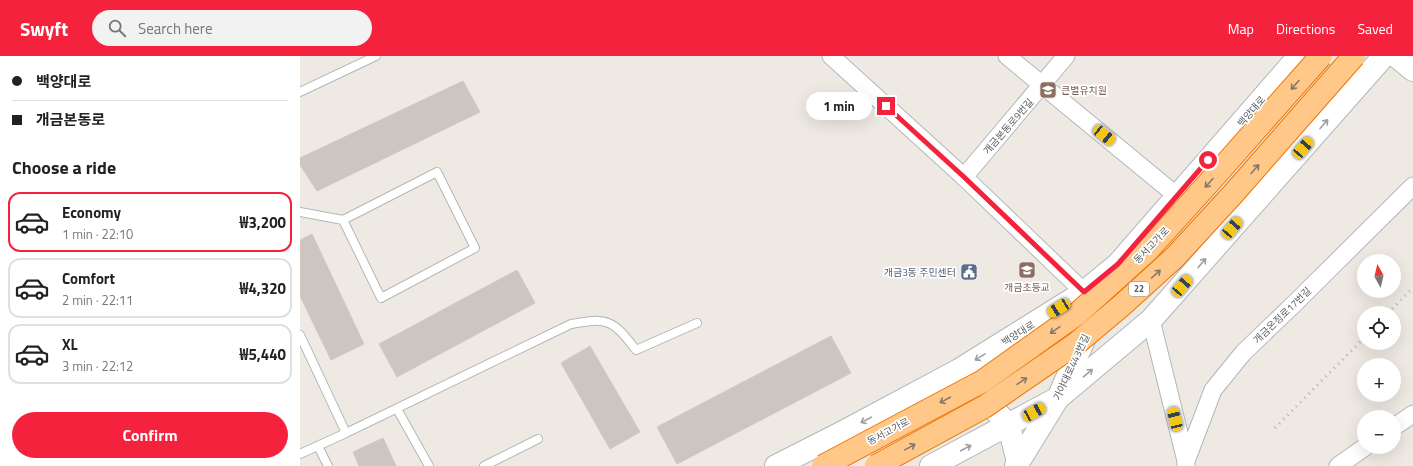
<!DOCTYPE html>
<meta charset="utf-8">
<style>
:root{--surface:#fff;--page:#f2f2f2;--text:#222;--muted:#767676;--line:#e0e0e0;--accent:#f4223d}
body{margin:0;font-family:"Titillium Web","Noto Sans KR",sans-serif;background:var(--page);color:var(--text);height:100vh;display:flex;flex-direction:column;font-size:15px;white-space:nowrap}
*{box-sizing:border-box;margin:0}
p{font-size:13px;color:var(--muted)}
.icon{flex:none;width:22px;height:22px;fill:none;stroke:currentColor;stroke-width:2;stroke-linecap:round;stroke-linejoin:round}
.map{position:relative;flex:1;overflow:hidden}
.details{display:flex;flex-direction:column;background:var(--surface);width:300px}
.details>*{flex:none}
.guide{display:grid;align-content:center;height:88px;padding:0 12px;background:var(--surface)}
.needle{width:26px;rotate:352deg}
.buttons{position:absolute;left:1057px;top:198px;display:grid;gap:8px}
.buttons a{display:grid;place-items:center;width:44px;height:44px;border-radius:50%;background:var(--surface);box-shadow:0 4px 16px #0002;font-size:20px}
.end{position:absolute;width:18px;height:18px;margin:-9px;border:5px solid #f4223d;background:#fff;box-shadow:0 0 0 2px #fff}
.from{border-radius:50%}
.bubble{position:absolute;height:28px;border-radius:14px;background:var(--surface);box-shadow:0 4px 16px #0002;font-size:13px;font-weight:700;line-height:28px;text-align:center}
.car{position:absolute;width:12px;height:24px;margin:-12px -6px;border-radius:5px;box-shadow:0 0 3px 1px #0007;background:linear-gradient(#f5c518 24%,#345 0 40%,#f5c518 0 76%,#345 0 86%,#f5c518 0)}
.guide b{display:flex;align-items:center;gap:14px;height:38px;font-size:15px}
.guide b+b{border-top:1px solid var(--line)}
.guide i{width:10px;height:10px;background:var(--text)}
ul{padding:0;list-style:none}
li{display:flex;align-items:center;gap:12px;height:60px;margin:0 8px 6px;padding:0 4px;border:2px solid var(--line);border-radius:12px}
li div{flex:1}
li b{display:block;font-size:15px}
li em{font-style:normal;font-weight:700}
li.selected{border-color:var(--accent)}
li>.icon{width:36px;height:36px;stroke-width:1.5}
h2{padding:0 12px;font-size:18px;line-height:48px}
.button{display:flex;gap:8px;margin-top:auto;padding:8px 12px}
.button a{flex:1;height:46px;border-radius:24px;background:var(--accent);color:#fff;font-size:16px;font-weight:700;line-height:46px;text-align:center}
header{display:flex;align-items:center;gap:24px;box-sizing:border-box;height:56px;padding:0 20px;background:var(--accent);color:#fff}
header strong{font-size:19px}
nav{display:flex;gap:22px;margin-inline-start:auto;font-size:14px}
.search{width:280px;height:36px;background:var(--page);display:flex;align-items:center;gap:10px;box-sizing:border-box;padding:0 14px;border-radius:22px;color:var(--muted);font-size:15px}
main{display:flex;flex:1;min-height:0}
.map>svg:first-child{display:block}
.building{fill:#cbc6c1;stroke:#d3c9c0}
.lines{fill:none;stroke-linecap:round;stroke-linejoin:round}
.lane-casing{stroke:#b3b7ba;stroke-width:10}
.street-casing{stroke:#b3b7ba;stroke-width:19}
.secondary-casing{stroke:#b1b7bb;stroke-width:24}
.lane{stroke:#fff;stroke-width:8}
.street{stroke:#fff;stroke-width:17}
.secondary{stroke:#fff;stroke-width:22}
.rail{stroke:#b1b2b3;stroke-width:3;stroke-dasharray:1 5;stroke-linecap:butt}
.highway-bridge-casing{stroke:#f07300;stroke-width:24;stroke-linecap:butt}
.highway-bridge{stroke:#ffc888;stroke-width:22}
.oneway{stroke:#837a6d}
.oneway2{stroke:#9ca0a2}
.route{stroke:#f4223d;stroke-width:5}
.labels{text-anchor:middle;stroke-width:3.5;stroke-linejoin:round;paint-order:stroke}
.shield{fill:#fff;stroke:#8c9092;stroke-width:1}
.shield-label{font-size:9px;font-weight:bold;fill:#5a6064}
.education-label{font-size:10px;fill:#785e54;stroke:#fff;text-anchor:start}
.street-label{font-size:10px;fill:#5a6064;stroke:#fff}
.service-label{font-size:10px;fill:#4e5e75;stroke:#fff;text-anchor:end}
</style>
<header>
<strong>Swyft</strong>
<div class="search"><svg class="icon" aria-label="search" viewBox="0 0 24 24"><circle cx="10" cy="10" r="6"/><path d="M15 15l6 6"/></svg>Search here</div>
<nav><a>Map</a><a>Directions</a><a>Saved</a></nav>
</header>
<main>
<section class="details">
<div class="guide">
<b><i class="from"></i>백양대로</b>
<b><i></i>개금본동로</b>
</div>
<h2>Choose a ride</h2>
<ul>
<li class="selected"><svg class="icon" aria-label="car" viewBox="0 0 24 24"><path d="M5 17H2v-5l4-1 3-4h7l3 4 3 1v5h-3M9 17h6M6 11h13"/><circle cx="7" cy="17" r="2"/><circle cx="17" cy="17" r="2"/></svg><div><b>Economy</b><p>1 min · 22:10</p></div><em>₩3,200</em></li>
<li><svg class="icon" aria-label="car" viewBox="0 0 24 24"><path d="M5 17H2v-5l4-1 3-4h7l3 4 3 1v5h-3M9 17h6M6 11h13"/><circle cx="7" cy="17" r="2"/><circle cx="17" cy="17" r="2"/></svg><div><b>Comfort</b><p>2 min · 22:11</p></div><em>₩4,320</em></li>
<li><svg class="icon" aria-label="car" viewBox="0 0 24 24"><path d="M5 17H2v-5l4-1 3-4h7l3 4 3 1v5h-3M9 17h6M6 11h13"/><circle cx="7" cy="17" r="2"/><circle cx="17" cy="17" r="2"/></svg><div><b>XL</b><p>3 min · 22:12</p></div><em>₩5,440</em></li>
</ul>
<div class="button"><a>Confirm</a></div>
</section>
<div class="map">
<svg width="1113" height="410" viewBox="0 0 1113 410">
<rect width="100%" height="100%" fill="#eee9e2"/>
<!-- building -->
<g class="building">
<path d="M163,25L180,56L17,135L0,109V102Z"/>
<path d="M12,178L64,288L31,304L0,240V184Z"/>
<path d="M217,214L235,247L97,321L79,288Z"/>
<path d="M531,280L551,317L377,408L357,371Z"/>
<path d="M290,290L340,376L310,393L261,307Z"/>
<path d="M83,382L96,410H59L53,396Z"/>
</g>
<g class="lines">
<defs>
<g id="lane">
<path d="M0,36L76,0"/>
<path d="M0,156L43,164L137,116L175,192L81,242L43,164"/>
<path d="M0,279L46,377"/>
<path d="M97,353L129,410"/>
<path d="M18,390L28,410"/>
<path d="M0,398L46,377L271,268C308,261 313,264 336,294L397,267"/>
<path d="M184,410L238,383"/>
</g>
<g id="street">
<path d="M531,0L664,121L784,236"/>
<path d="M707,0L877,140"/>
<path d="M664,121L766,0"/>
<path d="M851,264L886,405"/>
<path d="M1094,371L1113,358"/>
<path d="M886,410V405L913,334L943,297L995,247L1113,130"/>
<path d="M1038,410L1065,391"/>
</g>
<g id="secondary">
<path d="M1096,0L1113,14"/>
<path d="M676,333L709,370L718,406"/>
<path d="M476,410L543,376L659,314L784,236L818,208L999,0"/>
<path d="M631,410L758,342L851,264L1084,0"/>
<path d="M716,410L758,342L809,228"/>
</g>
</defs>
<!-- lane casing -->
<use href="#lane" class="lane-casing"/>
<!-- street casing -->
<use href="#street" class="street-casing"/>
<!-- secondary casing -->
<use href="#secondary" class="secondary-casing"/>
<!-- lane -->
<use href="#lane" class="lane"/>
<!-- street -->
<use href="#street" class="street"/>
<!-- secondary -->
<use href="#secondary" class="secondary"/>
<!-- rail -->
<g class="rail">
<path d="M1088,257L1113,232"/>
<path d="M975,372L1064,282"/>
</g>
<defs>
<g id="highway-bridge">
<path d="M523,410L683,325L777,258L848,194L914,121L1021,0"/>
<path d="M576,410L684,351L777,287L821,250L875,201L933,138L1054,0"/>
</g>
</defs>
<!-- highway-bridge casing -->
<use href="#highway-bridge" class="highway-bridge-casing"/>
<!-- highway-bridge -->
<use href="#highway-bridge" class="highway-bridge"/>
</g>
<!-- one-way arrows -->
<defs><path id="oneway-shaft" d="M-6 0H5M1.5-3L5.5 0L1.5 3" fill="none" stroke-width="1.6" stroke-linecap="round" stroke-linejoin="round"/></defs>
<g class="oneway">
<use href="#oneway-shaft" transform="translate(995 29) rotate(131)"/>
<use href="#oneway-shaft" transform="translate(955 113) rotate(-49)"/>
<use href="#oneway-shaft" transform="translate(909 127) rotate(132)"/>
<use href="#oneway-shaft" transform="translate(856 218) rotate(-42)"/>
<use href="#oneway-shaft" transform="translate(755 274) rotate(145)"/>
<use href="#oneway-shaft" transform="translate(722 325) rotate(-34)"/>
<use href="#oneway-shaft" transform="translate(645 344) rotate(152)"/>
<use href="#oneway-shaft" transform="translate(610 391) rotate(-29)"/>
</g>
<g class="oneway2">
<use href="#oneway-shaft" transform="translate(1024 68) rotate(-49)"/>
<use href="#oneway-shaft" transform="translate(902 207) rotate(-49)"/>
<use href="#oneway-shaft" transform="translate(680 301) rotate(148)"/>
<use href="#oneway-shaft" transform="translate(788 317) rotate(-40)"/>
<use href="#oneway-shaft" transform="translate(566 364) rotate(152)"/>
<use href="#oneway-shaft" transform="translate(666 392) rotate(-28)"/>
</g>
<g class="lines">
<!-- route -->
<path class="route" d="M586,50L664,121L784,236L818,208L908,104"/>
</g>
<!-- icons -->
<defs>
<symbol id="school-square" viewBox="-11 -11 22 22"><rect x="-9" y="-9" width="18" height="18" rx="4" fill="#8d6e63" stroke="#fff"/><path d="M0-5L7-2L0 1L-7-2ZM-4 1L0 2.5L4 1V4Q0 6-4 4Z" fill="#fff"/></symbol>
<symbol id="civic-square" viewBox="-11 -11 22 22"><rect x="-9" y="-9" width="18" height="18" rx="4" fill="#5c6f8a" stroke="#fff"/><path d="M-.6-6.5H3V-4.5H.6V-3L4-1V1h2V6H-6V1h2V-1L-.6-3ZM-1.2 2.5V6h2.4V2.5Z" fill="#fff"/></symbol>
</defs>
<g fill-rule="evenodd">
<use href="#school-square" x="738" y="24" width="20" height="20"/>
<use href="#school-square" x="717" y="204" width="20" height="20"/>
<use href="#civic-square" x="659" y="206" width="20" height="20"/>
</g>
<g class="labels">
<!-- shield labels -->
<rect class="shield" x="829" y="226" width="20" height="14" rx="3"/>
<g class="shield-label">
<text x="839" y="236">22</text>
</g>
<!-- education labels -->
<g class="education-label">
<text x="761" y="38">큰별유치원</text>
<text x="727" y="235" text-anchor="middle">개금초등교</text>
</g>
<!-- street labels -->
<g class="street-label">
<text transform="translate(951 55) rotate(-49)" y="4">백양대로</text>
<text transform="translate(708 70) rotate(-49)" y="4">개금본동로9번길</text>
<text transform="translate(851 189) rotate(-46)" y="4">동서고가로</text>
<text transform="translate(982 259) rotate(-44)" y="4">개금온정로17번길</text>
<text transform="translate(718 277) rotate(-32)" y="4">백양대로</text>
<text transform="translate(771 311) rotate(-65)" y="4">가야대로443번길</text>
<text transform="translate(588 375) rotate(-28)" y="4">동서고가로</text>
</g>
<!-- service labels -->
<g class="service-label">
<text x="656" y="220">개금3동 주민센터</text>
</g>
</g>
</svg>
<div class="buttons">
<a><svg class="needle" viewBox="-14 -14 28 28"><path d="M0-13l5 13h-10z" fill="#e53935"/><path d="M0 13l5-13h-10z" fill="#767676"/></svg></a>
<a><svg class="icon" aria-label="locate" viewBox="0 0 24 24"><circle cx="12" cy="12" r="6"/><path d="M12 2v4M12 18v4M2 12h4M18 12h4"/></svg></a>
<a>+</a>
<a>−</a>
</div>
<i class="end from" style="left:908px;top:104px"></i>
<i class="end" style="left:586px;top:50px"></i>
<div class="bubble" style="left:506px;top:36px;width:66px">1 min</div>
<i class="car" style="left:804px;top:79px;rotate:129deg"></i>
<i class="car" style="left:1003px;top:92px;rotate:41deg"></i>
<i class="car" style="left:932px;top:172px;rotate:41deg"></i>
<i class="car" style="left:882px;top:230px;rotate:41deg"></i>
<i class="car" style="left:759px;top:252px;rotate:238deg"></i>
<i class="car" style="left:734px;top:356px;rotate:61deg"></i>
<i class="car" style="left:875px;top:363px;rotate:346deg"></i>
</div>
</main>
